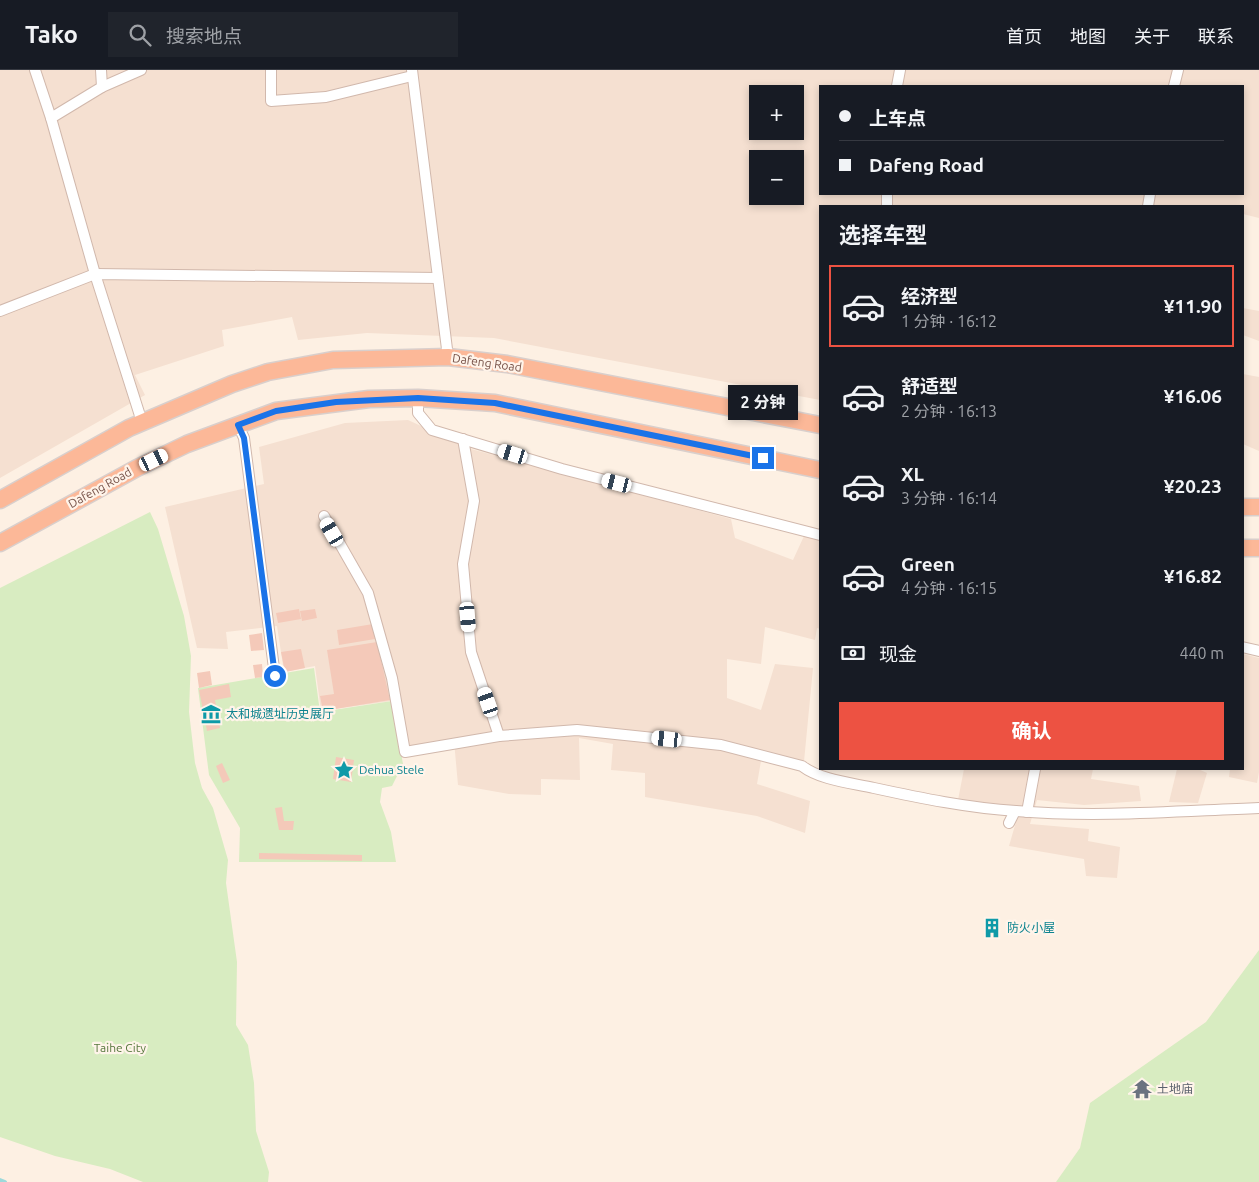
<!DOCTYPE html>
<html lang="zh">
<meta charset="utf-8">
<style>
:root{--surface:#171b24;--page:#20242c;--text:#f1f3f6;--muted:#9ea1a6;--line:#363941;--accent:#ed5242}
body{margin:0;font-family:Ubuntu,"Noto Sans SC",sans-serif;background:var(--page);color:var(--text);height:100vh;display:flex;flex-direction:column;font-size:19px;white-space:nowrap}
*{box-sizing:border-box;margin:0}
p{font-size:16px;color:var(--muted)}
.icon{flex:none;width:28px;height:28px;fill:none;stroke:currentColor;stroke-width:2;stroke-linecap:round;stroke-linejoin:round}
.map{position:relative;flex:1;overflow:hidden}
.side{position:absolute;left:819px;top:135px;width:425px;height:565px;display:flex;flex-direction:column;background:var(--surface);border-radius:0px;box-shadow:0 2px 8px #0003}
.side>*{flex:none}
.hud{position:absolute;left:819px;top:15px;width:425px;height:110px;border-radius:0px;box-shadow:0 2px 8px #0003;display:grid;align-content:center;height:110px;padding:0 20px;background:var(--surface)}
.fabs{position:absolute;left:749px;top:15px;display:grid;gap:10px}
.fabs a{display:grid;place-items:center;width:55px;height:55px;border-radius:0px;background:var(--surface);box-shadow:0 2px 8px #0003;font-size:25px}
.end{position:absolute;width:22px;height:22px;margin:-11px;border:6px solid #1a73e8;background:#fff;box-shadow:0 0 0 2px #fff}
.from{border-radius:50%}
.bubble{position:absolute;height:35px;border-radius:0px;background:var(--surface);box-shadow:0 2px 8px #0003;font-size:16px;font-weight:700;line-height:35px;text-align:center}
.car{position:absolute;width:15px;height:30px;margin:-15px -8px;border-radius:6px;box-shadow:0 0 4px 1px #0007;background:linear-gradient(#fff 24%,#345 0 40%,#fff 0 76%,#345 0 86%,#fff 0)}
.hud b{display:flex;align-items:center;gap:18px;height:48px;font-size:19px}
.hud b+b{border-top:1px solid var(--line)}
.hud i{width:12px;height:12px;background:var(--text)}
ul{padding:0;list-style:none}
li{display:flex;align-items:center;gap:15px;height:82px;margin:0 10px 8px;padding:0 10px;border:2px solid transparent;border-radius:0px}
li div{flex:1}
li b{display:block;font-size:19px}
li em{font-style:normal;font-weight:700}
li.on{border-color:var(--accent)}
li>.icon{width:45px;height:45px;stroke-width:1.5}
h2{padding:0 20px;font-size:22px;line-height:60px}
.pay{display:flex;align-items:center;gap:12px;height:55px;padding:0 20px;font-size:19px}
.pay p{margin-inline-start:auto}
.button{display:flex;gap:10px;margin-top:auto;padding:10px 20px}
.button a{flex:1;height:58px;border-radius:0px;background:var(--accent);color:#fff;font-size:20px;font-weight:700;line-height:58px;text-align:center}
header{display:flex;align-items:center;gap:30px;box-sizing:border-box;height:70px;padding:0 25px;background:var(--surface);border-bottom:1px solid var(--line)}
header strong{font-size:24px}
nav{display:flex;gap:28px;margin-inline-start:auto;font-size:18px}
.search{width:350px;height:45px;background:var(--page);display:flex;align-items:center;gap:12px;box-sizing:border-box;padding:0 18px;border-radius:0px;color:var(--muted);font-size:19px}
.map>svg:first-child{display:block}
.residential{fill:#f5e0d1;fill-rule:evenodd}
.green{fill:#d8ecc1}
.lines{fill:none;stroke-linecap:round;stroke-linejoin:round}
.stream{stroke:#9cd9da;stroke-width:4}
.building{fill:#f4c9b9}
.minor-casing{stroke:#d1b8ac;stroke-width:12}
.trunk-casing{stroke:#d9cfcc;stroke-width:19}
.minor{stroke:#fff;stroke-width:10}
.trunk{stroke:#fcb898;stroke-width:16}
.route{stroke:#1a73e8;stroke-width:6}
.labels{text-anchor:middle;stroke-width:4.5;stroke-linejoin:round;paint-order:stroke}
.street-label{font-size:12px;fill:#775248;stroke:#fff4ea}
.culture-label{font-size:12px;fill:#0d838f;stroke:#fff4ea;text-anchor:start}
.park-label{font-size:12px;fill:#56773c;stroke:#fff4ea}
.worship-label{font-size:12px;fill:#5b616d;stroke:#fff4ea;text-anchor:start}
</style>
<header>
<strong>Tako</strong>
<div class="search"><svg class="icon" aria-label="search" viewBox="0 0 24 24"><circle cx="10" cy="10" r="6"/><path d="M15 15l6 6"/></svg>搜索地点</div>
<nav><a>首页</a><a>地图</a><a>关于</a><a>联系</a></nav>
</header>
<div class="map">
<svg width="1259" height="1112" viewBox="0 0 1259 1112">
<rect width="100%" height="100%" fill="#fdf0e3"/>
<!-- residential -->
<g class="residential">
<path d="M0,0H1259V148L1243,144L1242,136H820V330L494,268L367,263L298,270L292,247L222,260L224,276L135,305L145,325L0,408ZM820,16H1242V124H820ZM758,24H795V61H758ZM758,89H795V126H758Z"/>
<path d="M1243,238L1259,241V271L1243,265Z"/>
<path d="M1243,304L1259,307V381L1243,374Z"/>
<path d="M408,350L471,379L731,449L735,468L793,490L804,466L820,470V559L817,558L815,570L765,557L761,594L727,589V628L761,640L775,594L813,598L803,702L761,691L757,714L810,731L805,763L757,746L645,727V703L611,700L613,674L579,668L580,710L541,709V725L509,724L458,715L454,671L407,680L398,630L321,641L315,596L284,602L277,556L226,562L228,579L197,578L165,437L264,414L259,377L345,353Z"/>
<path d="M1243,584L1259,588V702L1257,713L1229,707L1230,699H1242Z"/>
<path d="M964,699H1093L1091,709L1139,716L1141,731L1084,735L1037,730L1030,754L1089,759L1088,771L1120,777L1117,808L1086,806L1084,789L1009,776L1020,738L958,730Z"/>
<path d="M1177,699H1198L1207,703L1198,733L1169,732Z"/>
</g>
<!-- green -->
<g class="green">
<path d="M150,442L158,459L184,546L191,586L189,642L195,693L202,718L213,738L228,790L226,813L237,892L236,955L248,975L254,1013L256,1061L269,1102L268,1112H143L110,1099L55,1086L0,1067V518Z"/>
<path d="M314,598L320,642L392,631L403,694L392,716L382,718L380,732L391,762L396,792H239L240,758L209,705L198,618Z"/>
<path d="M1259,880V1112H1056L1080,1078L1090,1033L1206,952Z"/>
</g>
<g class="lines">
<!-- stream -->
<path class="stream" d="M0,1110L5,1112"/>
</g>
<!-- building -->
<g class="building">
<path d="M299,539L301,549L278,553L276,543Z"/>
<path d="M315,539L317,548L302,551L300,541Z"/>
<path d="M373,554L375,569L339,575L337,560Z"/>
<path d="M262,563L264,580L251,581L249,565Z"/>
<path d="M377,572L390,630L323,641L320,626L334,624L327,580Z"/>
<path d="M301,579L305,598L285,602L281,582Z"/>
<path d="M262,594L263,607L255,608L253,595Z"/>
<path d="M282,600L283,615L266,617L265,602Z"/>
<path d="M210,601L212,615L199,618L197,603Z"/>
<path d="M229,614L231,627L215,630L220,658L207,661L199,620Z"/>
<path d="M336,687L354,690L351,712L333,709Z"/>
<path d="M222,693L230,710L223,713L216,696Z"/>
<path d="M282,737L284,751H294L293,760H279L275,738Z"/>
<path d="M259,783L362,785V791L259,789Z"/>
<path d="M990,853L996,854L995,863L988,862Z"/>
</g>
<g class="lines">
<defs>
<g id="minor">
<path d="M35,0L51,48"/>
<path d="M101,0L102,17L51,48L95,204L142,352"/>
<path d="M271,0V31L326,27L412,6"/>
<path d="M412,0L448,287"/>
<path d="M897,16L900,0"/>
<path d="M1174,16L1178,0"/>
<path d="M102,17L141,0"/>
<path d="M887,136V124"/>
<path d="M1148,136L1150,124"/>
<path d="M0,241L95,204L438,208"/>
<path d="M418,328V343L432,360L562,399L820,465"/>
<path d="M238,355L244,368L275,606"/>
<path d="M463,369L474,431L463,494L471,582L499,666"/>
<path d="M324,446L368,523L392,608L405,682L499,666L577,660L721,675L802,696C820,710 852,713 874,718C920,728 969,738 1016,741C1097,748 1179,741 1259,738"/>
<path d="M1242,577L1259,581"/>
<path d="M1027,742L1035,699"/>
<path d="M1009,753L1015,741"/>
</g>
<g id="trunk">
<path d="M0,430L129,358L232,314L268,302L333,290L448,287L507,294L820,355"/>
<path d="M1242,437H1259"/>
<path d="M0,473L137,398L187,374L276,341L369,329L418,328L495,333L820,400"/>
<path d="M1242,478H1259"/>
</g>
</defs>
<!-- minor casing -->
<use href="#minor" class="minor-casing"/>
<!-- trunk casing -->
<use href="#trunk" class="trunk-casing"/>
<!-- minor -->
<use href="#minor" class="minor"/>
<!-- trunk -->
<use href="#trunk" class="trunk"/>
</g>
<g class="lines">
<!-- route -->
<path class="route" d="M275,606L244,368L238,355L276,341L336,332L418,328L495,333L763,388"/>
</g>
<!-- icons -->
<defs>
<symbol id="museum-bare" viewBox="-9 -9 18 18"><path d="M0-6L6-3V-2H-6V-3ZM-5-1h2V3h-2ZM-1-1h2V3h-2ZM3-1h2V3H3ZM-6 4H6V6H-6Z" fill="#0f9aa8" stroke="#fff4ea" stroke-width="2.5" paint-order="stroke"/></symbol>
<symbol id="sight-bare" viewBox="-9 -9 18 18"><path d="M0-6L1.8-2.2L6-1.7L2.9 1.2L3.7 5.4L0 3.3L-3.7 5.4L-2.9 1.2L-6-1.7L-1.8-2.2Z" fill="#0f9aa8" stroke="#fff4ea" stroke-width="2.5" paint-order="stroke"/></symbol>
<symbol id="building-bare" viewBox="-9 -9 18 18"><path d="M-4-6H4V6H1V3H-1V6H-4ZM-2.5-4.3h1.7v1.8h-1.7ZM.8-4.3h1.7v1.8H.8ZM-2.5-1h1.7V.8h-1.7ZM.8-1h1.7V.8H.8Z" fill="#0f9aa8" stroke="#fff4ea" stroke-width="2.5" paint-order="stroke"/></symbol>
<symbol id="temple-bare" viewBox="-9 -9 18 18"><path d="M0-6L5-2H3V0L6.5 2.5H4V6H1.5V3h-3V6H-4V2.5H-6.5L-3 0V-2H-5Z" fill="#6b7280" stroke="#fff4ea" stroke-width="2.5" paint-order="stroke"/></symbol>
</defs>
<g fill-rule="evenodd">
<use href="#museum-bare" x="197" y="630" width="28" height="28"/>
<use href="#sight-bare" x="330" y="686" width="28" height="28"/>
<use href="#building-bare" x="978" y="844" width="28" height="28"/>
<use href="#temple-bare" x="1128" y="1005" width="28" height="28"/>
</g>
<g class="labels">
<!-- street labels -->
<g class="street-label">
<text transform="translate(487 293) rotate(8)" y="4">Dafeng Road</text>
<text transform="translate(100 418) rotate(-29)" y="4">Dafeng Road</text>
</g>
<!-- culture labels -->
<g class="culture-label">
<text x="226" y="648">太和城遗址历史展厅</text>
<text x="359" y="704">Dehua Stele</text>
<text x="1007" y="862">防火小屋</text>
</g>
<!-- park labels -->
<g class="park-label">
<text x="120" y="982">Taihe City</text>
</g>
<!-- worship labels -->
<g class="worship-label">
<text x="1157" y="1023">土地庙</text>
</g>
</g>
</svg>
<div class="fabs">
<a>+</a>
<a>−</a>
</div>
<i class="end from" style="left:275px;top:606px"></i>
<i class="end" style="left:763px;top:388px"></i>
<div class="bubble" style="left:728px;top:315px;width:70px">2 分钟</div>
<i class="car" style="left:513px;top:384px;rotate:287deg"></i>
<i class="car" style="left:154px;top:390px;rotate:64deg"></i>
<i class="car" style="left:617px;top:413px;rotate:284deg"></i>
<i class="car" style="left:332px;top:462px;rotate:330deg"></i>
<i class="car" style="left:468px;top:547px;rotate:175deg"></i>
<i class="car" style="left:488px;top:632px;rotate:341deg"></i>
<i class="car" style="left:667px;top:669px;rotate:276deg"></i>
<div class="hud">
<b><i class="from"></i>上车点</b>
<b><i></i>Dafeng Road</b>
</div>
<section class="side">
<h2>选择车型</h2>
<ul>
<li class="on"><svg class="icon" aria-label="car" viewBox="0 0 24 24"><path d="M5 17H2v-5l4-1 3-4h7l3 4 3 1v5h-3M9 17h6M6 11h13"/><circle cx="7" cy="17" r="2"/><circle cx="17" cy="17" r="2"/></svg><div><b>经济型</b><p>1 分钟 · 16:12</p></div><em>¥11.90</em></li>
<li><svg class="icon" aria-label="car" viewBox="0 0 24 24"><path d="M5 17H2v-5l4-1 3-4h7l3 4 3 1v5h-3M9 17h6M6 11h13"/><circle cx="7" cy="17" r="2"/><circle cx="17" cy="17" r="2"/></svg><div><b>舒适型</b><p>2 分钟 · 16:13</p></div><em>¥16.06</em></li>
<li><svg class="icon" aria-label="car" viewBox="0 0 24 24"><path d="M5 17H2v-5l4-1 3-4h7l3 4 3 1v5h-3M9 17h6M6 11h13"/><circle cx="7" cy="17" r="2"/><circle cx="17" cy="17" r="2"/></svg><div><b>XL</b><p>3 分钟 · 16:14</p></div><em>¥20.23</em></li>
<li><svg class="icon" aria-label="car" viewBox="0 0 24 24"><path d="M5 17H2v-5l4-1 3-4h7l3 4 3 1v5h-3M9 17h6M6 11h13"/><circle cx="7" cy="17" r="2"/><circle cx="17" cy="17" r="2"/></svg><div><b>Green</b><p>4 分钟 · 16:15</p></div><em>¥16.82</em></li>
</ul>
<div class="pay"><svg class="icon" aria-label="cash" viewBox="0 0 24 24"><path d="M3 7h18v10H3z"/><circle cx="12" cy="12" r="2"/></svg>现金<p>440 m</p></div>
<div class="button"><a>确认</a></div>
</section>
</div>
